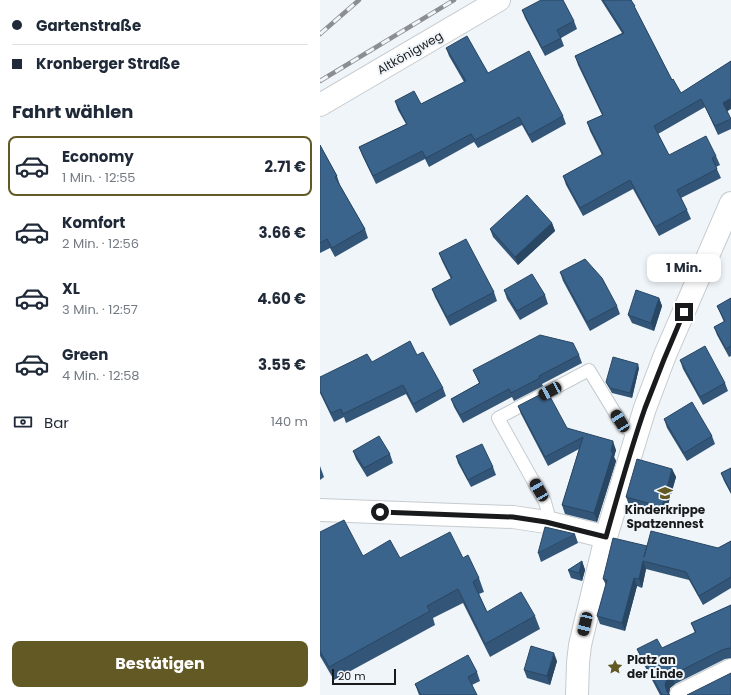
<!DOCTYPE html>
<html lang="de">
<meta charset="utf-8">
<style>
:root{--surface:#fff;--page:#f2f2f3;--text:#1f2937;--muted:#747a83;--line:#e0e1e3;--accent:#625925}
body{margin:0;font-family:Poppins,sans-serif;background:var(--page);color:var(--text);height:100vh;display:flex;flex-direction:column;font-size:15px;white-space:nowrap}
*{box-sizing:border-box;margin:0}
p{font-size:13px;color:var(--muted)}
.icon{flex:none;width:22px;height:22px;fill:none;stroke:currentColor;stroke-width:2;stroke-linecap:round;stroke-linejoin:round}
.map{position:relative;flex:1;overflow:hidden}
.sheet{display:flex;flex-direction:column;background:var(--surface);width:320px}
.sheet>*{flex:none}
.hud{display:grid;align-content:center;height:88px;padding:0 12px;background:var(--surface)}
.scale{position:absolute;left:12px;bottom:10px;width:64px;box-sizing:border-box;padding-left:4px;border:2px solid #191a1c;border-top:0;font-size:11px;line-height:14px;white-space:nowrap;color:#191a1c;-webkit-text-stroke:3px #f0f5f9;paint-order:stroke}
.end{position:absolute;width:18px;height:18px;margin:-9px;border:5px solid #191a1c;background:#fff;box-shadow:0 0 0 2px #fff}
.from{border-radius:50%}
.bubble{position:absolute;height:28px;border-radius:8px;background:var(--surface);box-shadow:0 2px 6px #0003;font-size:13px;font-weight:700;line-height:28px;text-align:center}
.car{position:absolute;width:12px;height:24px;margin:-12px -6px;border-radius:5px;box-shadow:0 0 3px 1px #0007;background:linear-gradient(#222 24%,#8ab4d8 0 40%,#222 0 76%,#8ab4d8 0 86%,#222 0)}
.hud b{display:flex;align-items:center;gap:14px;height:38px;font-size:15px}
.hud b+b{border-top:1px solid var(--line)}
.hud i{width:10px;height:10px;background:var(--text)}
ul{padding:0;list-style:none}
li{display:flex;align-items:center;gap:12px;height:60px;margin:0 8px 6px;padding:0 4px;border:2px solid transparent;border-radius:8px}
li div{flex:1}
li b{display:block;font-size:15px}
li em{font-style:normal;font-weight:700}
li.on{border-color:var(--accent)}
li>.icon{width:36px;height:36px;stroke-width:1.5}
h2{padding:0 12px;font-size:18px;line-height:48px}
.pay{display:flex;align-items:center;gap:10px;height:44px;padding:0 12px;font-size:15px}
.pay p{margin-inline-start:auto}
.cta{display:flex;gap:8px;margin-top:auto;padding:8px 12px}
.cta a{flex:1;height:46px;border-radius:8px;background:var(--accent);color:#fff;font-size:16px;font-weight:700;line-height:46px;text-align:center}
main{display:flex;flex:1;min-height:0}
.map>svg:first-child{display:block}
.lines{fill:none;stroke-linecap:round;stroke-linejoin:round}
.lane-casing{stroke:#c6cbcf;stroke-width:14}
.street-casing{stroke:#c6cbcf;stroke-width:24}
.secondary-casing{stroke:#c6cbcf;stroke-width:24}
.lane{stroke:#fff;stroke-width:12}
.street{stroke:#fff;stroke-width:22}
.secondary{stroke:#fff;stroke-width:22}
.rail-casing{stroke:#8c8f92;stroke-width:4.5}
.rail{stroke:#f0f5f9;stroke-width:3;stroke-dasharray:9;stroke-linecap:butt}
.wall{fill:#335678}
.shaded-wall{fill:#294662}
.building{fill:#3b648c;stroke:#294662}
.route{stroke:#191a1c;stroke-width:5}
.labels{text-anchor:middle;stroke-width:4;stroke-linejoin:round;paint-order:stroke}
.street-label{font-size:12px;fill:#191a1c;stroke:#f0f5f9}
.poi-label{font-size:12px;font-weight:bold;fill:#191a1c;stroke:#f0f5f9}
</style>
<main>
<section class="sheet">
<div class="hud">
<b><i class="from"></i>Gartenstraße</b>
<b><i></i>Kronberger Straße</b>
</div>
<h2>Fahrt wählen</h2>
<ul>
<li class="on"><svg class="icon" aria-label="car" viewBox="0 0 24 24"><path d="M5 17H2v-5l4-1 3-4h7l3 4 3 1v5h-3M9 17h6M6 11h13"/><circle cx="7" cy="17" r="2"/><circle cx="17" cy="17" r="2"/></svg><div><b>Economy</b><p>1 Min. · 12:55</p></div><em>2.71 €</em></li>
<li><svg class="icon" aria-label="car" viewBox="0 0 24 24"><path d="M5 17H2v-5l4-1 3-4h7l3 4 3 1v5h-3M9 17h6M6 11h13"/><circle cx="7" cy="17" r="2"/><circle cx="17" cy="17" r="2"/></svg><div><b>Komfort</b><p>2 Min. · 12:56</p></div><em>3.66 €</em></li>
<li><svg class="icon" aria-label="car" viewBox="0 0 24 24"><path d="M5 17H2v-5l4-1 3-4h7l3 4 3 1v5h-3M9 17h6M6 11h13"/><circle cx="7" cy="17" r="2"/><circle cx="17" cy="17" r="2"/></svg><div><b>XL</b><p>3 Min. · 12:57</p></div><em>4.60 €</em></li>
<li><svg class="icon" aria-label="car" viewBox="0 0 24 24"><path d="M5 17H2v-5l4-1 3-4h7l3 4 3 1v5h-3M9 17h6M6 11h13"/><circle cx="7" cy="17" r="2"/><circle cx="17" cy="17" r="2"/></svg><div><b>Green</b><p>4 Min. · 12:58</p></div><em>3.55 €</em></li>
</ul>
<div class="pay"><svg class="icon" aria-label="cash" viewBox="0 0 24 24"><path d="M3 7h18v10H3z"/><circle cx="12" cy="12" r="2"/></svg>Bar<p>140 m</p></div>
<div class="cta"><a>Bestätigen</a></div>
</section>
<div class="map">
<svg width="411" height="695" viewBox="0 0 411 695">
<rect width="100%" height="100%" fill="#f0f5f9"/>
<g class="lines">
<defs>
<path id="lane" d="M226,522L228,513L225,502L178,418L269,370L300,421L306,428L317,434"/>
<g id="street">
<path d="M0,105L179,0"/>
<path d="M0,510L193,517L226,522L286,537"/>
<path d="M361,695L411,670"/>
</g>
<path id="secondary" d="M257,695L258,663L260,645L265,624L286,537L317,434L325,408L345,355L411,203"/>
</defs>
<!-- lane casing -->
<use href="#lane" class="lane-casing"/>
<!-- street casing -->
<use href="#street" class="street-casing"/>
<!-- secondary casing -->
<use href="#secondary" class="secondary-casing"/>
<!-- lane -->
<use href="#lane" class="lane"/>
<!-- street -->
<use href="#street" class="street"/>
<!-- secondary -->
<use href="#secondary" class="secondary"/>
<defs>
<g id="rail">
<path d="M0,34L39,0"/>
<path d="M0,81L134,0"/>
</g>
</defs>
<!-- rail casing -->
<use href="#rail" class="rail-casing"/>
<!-- rail -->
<use href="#rail" class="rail"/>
</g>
<!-- wall -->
<g class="wall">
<path d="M281,0H311L352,80L361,93L411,61L407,111L411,120V129L398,135L385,107L338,134L349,155L396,156L400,165L396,167L401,178L361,198L367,210L371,219L339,236L313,189L263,216L246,185L243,176L282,155L270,131L267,122L282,115L258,65L255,56L302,33Z"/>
<path d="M202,10L254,21L257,29L241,38L244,46L225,56L205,18Z"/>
<path d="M126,48L168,73L243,116L246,124L212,143L202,125L158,148L154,142L109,167L105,159L56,184L42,155L39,147L86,124L78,110L75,101L101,104L144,82L129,56Z"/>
<path d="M0,145L17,176L20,185L45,229L48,238L15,257L10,248L0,253Z"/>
<path d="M232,223L235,231L198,265L173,237L170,229Z"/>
<path d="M119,253L174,292L177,301L130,326L115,297L112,289L131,279L122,261Z"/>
<path d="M240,272L297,306L300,314L270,331L243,281Z"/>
<path d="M184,290L225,295L228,304L200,320L187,299Z"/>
<path d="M339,298L342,306L334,331L312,323L308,315Z"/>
<path d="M411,298V356L409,357L397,335L394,327L404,322L400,313L397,306Z"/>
<path d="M97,355L123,388L126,396L96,413L86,394L26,423L24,417L14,422L0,393V377L52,362Z"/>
<path d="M259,355L262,363L222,384L223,386L194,401L192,397L143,423L134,407L131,399L159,383L153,370Z"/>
<path d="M360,360L405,383L408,391L383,405L363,369Z"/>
<path d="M319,368L312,398L292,393L288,386L286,382Z"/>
<path d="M198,406L296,450L294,457L296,461L277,522L245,514L242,505L259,449L228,466L201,414Z"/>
<path d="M344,419L392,436L395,444L367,461L347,428Z"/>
<path d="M33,451L70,454L73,463L47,477L36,459Z"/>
<path d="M136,456L173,467L176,475L151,487L138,463Z"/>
<path d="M0,466L4,477L0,480Z"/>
<path d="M411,468V494L404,481L401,473Z"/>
<path d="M352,469L356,477L345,515L309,505L306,497Z"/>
<path d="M0,532L43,556L80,558H143L159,578L164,592L159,594L167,612L215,616L220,629L170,657L143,603L113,618L115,625L14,680L0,656Z"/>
<path d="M255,534L258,543L221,562L218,553Z"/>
<path d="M411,541V588L383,605L369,580L326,569L322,588L317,586L305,631L280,624L277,616L286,585L283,579L327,546L398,548Z"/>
<path d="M262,561L265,570L262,581L251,578L248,570Z"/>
<path d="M411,605V658L405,659L355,684L350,688L349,694L350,695H340L321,659L317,649L342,648L375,633L371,623Z"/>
<path d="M237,661L230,685L207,678L204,670Z"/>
<path d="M157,672L160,681L152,685L157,695H99L95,684Z"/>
</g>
<!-- shaded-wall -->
<g class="shaded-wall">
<path d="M411,98V109L406,112L403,103Z"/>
<path d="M232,223L235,231L198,265L195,257Z"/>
<path d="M339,298L342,306L334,331L331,323Z"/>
<path d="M318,364L319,368L312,398L310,393Z"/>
<path d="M293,441L296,450L294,457L296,461L277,522L274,513Z"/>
<path d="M352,469L356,477L345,515L342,507Z"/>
<path d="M262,561L265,570L262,581L259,573Z"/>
<path d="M323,561L326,569L322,588L319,579Z"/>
<path d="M314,578L317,586L305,631L302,623Z"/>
<path d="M234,653L237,661L230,685L227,676Z"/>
<path d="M352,675L355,684L350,688L349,694L347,692L345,685L347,679Z"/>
</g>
<!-- building -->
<g class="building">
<path d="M221,0H243L254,21L237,30L241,38L222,48L202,10Z"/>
<path d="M283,0H311L315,6H314L352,80L353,79L361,93L411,61V98L403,103L411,119L395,126L381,99L334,126L349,155L386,136L396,156L392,158L397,169L357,190L367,210L335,227L310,180L260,208L243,176L283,154L267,122L283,115L255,56L304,33Z"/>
<path d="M147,36L168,73L209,51L243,116L209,135L199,117L155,140L151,134L106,158L102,151L53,176L39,147L87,124L75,101L94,91L101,104L146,81L126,48Z"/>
<path d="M0,145L17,176L15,177L45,229L12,248L7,239L0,243Z"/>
<path d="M207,195L232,223L195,257L170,229Z"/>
<path d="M146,239L174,292L127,317L112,289L132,278L119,253Z"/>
<path d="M265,259L282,278L297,306L267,322L240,272Z"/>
<path d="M212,274L225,295L197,311L184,290Z"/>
<path d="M316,290L339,298L331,323L308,315Z"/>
<path d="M411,298V346L406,349L394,327L405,321L397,306Z"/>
<path d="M220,335L253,343L259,355L219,376L220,378L191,393L189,389L140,415L131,399L160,383L153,370Z"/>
<path d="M90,341L97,355L103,352L123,388L93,404L83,385L23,414L21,409L11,413L0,391V377L47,354L52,362Z"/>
<path d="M385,346L405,383L380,397L360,360Z"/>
<path d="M293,357L318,364L310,393L290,388L286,382Z"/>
<path d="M227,391L247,428L293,441L291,452H293L274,513L242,505L263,437L225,457L198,406Z"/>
<path d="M372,402L392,436L364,453L344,419Z"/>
<path d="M59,436L70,454L44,468L33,451Z"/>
<path d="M162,444L173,467L148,480L136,456Z"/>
<path d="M317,459L352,469L342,507L306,497Z"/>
<path d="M411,468V492L401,473Z"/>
<path d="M24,520L43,556L70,540L80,558L130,532L143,558L148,555L159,578L153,582L167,612L201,592L215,616L165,644L138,589L107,606L110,611L9,667L0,651V532Z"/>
<path d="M225,527L255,534L218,553Z"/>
<path d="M331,531L398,548L411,541V577L379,596L366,572L323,561L319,579L314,578L302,623L277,616L287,580L283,579L293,538L327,546L324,557Z"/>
<path d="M262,561L259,573L248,570Z"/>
<path d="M411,605V649L409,648L402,650L352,675L347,679L345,685L347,692L350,695H342L317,649L337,639L342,648L376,632L371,623Z"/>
<path d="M211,646L234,653L227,676L204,670Z"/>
<path d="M148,655L157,672L148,677L157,695H101L95,684Z"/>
<path d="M411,673V695H367Z"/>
</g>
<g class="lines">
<!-- route -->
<path class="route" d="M60,512L193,517L226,522L286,537C298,494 310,451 325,408C337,376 350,344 364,312"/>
</g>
<!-- icons -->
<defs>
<symbol id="school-bare" viewBox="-9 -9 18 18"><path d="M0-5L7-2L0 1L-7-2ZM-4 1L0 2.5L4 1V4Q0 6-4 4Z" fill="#625925" stroke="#f0f5f9" stroke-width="2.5" paint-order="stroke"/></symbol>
<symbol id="sight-bare" viewBox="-9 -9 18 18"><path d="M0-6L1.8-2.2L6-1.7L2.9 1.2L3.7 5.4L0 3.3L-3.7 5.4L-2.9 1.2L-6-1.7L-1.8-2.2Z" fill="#625925" stroke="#f0f5f9" stroke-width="2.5" paint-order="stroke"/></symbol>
</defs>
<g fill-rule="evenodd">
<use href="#school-bare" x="334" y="482" width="22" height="22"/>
<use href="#sight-bare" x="284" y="656" width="22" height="22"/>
</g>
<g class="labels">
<!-- street labels -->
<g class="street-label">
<text transform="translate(90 53) rotate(-30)" y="4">Altkönigweg</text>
</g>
<!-- poi labels -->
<g class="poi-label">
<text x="345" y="514">Kinderkrippe<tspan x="345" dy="14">Spatzennest</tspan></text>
<text x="307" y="664" text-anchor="start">Platz an<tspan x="307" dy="14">der Linde</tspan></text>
</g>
</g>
</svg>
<div class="scale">20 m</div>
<i class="end from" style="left:60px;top:512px"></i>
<i class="end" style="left:364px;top:312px"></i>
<div class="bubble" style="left:327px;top:254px;width:74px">1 Min.</div>
<i class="car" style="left:230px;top:391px;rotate:242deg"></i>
<i class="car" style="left:300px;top:421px;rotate:328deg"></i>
<i class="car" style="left:219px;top:490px;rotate:330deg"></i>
<i class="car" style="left:265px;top:624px;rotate:193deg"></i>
</div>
</main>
